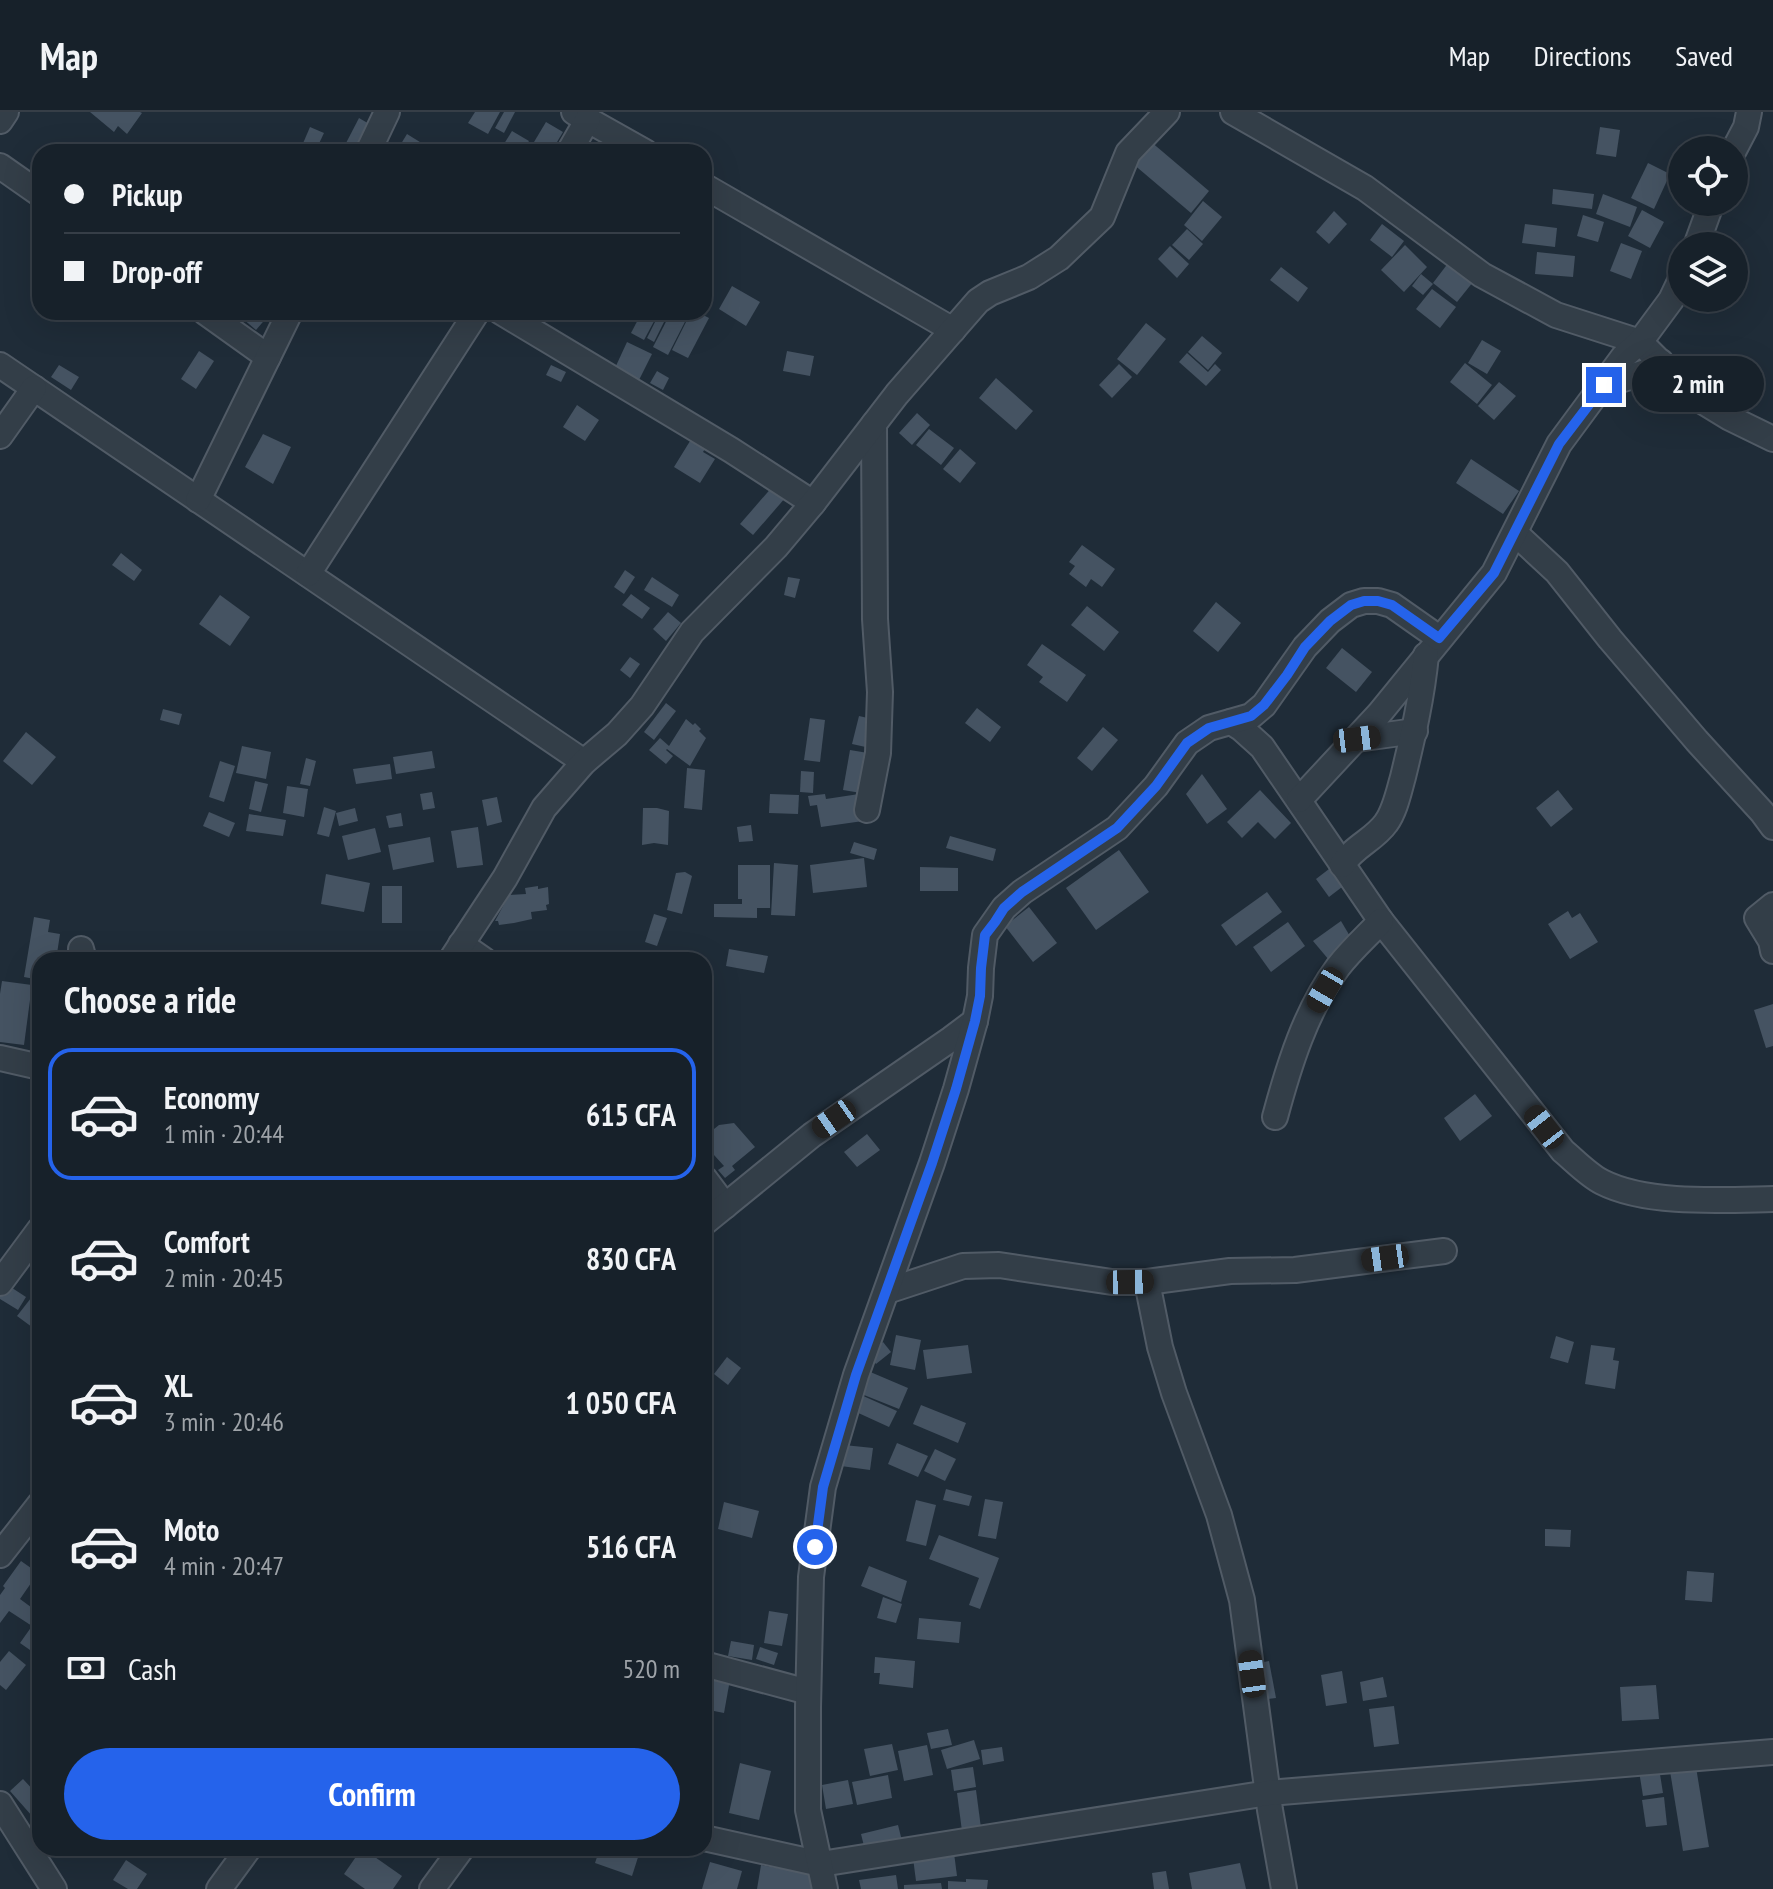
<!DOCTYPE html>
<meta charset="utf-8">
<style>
:root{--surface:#17212a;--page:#242e36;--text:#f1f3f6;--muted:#9ea3a8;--line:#363e47;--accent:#2563eb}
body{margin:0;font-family:"PT Sans Narrow",sans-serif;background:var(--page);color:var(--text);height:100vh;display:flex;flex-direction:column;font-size:30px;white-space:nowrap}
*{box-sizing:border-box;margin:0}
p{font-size:26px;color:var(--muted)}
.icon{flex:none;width:44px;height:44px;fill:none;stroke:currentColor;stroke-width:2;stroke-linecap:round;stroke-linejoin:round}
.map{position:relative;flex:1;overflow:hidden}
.details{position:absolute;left:32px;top:840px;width:680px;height:904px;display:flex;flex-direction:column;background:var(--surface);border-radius:24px;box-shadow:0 8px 32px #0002,0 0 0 2px var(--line)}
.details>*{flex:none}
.hud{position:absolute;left:32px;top:32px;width:680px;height:176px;border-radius:24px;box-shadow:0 8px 32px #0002,0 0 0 2px var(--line);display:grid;align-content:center;height:176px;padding:0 32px;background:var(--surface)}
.controls{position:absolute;left:1668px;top:24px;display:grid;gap:16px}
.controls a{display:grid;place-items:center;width:80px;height:80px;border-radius:50%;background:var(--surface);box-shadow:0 8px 32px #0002,0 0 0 2px var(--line);font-size:40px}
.end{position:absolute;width:36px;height:36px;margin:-18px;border:10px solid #2563eb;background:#fff;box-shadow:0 0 0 4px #fff}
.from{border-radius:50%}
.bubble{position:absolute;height:56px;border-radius:28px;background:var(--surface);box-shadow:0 8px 32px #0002,0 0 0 2px var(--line);font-size:26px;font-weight:700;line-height:56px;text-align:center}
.car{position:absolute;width:24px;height:48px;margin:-24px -12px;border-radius:10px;box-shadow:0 0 6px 2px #0007;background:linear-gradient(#222 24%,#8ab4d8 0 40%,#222 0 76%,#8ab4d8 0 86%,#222 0)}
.hud b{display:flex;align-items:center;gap:28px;height:76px;font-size:30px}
.hud b+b{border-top:2px solid var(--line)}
.hud i{width:20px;height:20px;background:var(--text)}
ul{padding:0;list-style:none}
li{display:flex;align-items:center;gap:24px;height:132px;margin:0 16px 12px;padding:0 16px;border:4px solid transparent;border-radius:24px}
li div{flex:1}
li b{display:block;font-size:30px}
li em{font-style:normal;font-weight:700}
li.active{border-color:var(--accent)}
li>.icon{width:72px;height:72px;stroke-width:1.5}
h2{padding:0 32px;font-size:36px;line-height:96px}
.pay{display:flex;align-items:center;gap:20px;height:88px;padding:0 32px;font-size:30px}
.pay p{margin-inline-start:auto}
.button{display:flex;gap:16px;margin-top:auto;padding:16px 32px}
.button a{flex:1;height:92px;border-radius:48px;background:var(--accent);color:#fff;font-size:32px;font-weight:700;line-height:92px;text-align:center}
header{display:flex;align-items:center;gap:48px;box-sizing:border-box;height:112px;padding:0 40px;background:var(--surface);border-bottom:2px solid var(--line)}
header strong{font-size:38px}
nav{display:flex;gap:44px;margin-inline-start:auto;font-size:28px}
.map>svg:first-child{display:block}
.building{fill:#455362}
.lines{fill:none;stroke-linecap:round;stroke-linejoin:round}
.minor-casing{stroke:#515b66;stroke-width:28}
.minor{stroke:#333e48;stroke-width:24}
.route{stroke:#2563eb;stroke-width:10}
</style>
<header>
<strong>Map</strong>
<nav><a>Map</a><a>Directions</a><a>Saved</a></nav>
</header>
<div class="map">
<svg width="1773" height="1777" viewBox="0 0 1773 1777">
<rect width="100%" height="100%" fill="#1f2c38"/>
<!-- building -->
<g class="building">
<path d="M90,0H140L142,1L127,22L118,14L114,20Z"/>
<path d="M475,0H500L488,22L468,11Z"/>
<path d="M504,0H515L504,21L495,16Z"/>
<path d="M359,6L371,13L358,39L345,33Z"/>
<path d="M546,10L563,20L551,40L534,30Z"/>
<path d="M310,15L324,21L315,40H309L301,36Z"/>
<path d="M1600,15L1620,18L1616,45L1596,42Z"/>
<path d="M512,19L529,29L522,40H499Z"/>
<path d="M407,22L436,40H396Z"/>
<path d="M1150,29L1209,79L1191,101L1132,51Z"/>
<path d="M1648,51L1670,62L1654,97L1631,86Z"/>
<path d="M1553,77L1594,82L1592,97L1552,92Z"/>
<path d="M1603,82L1637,95L1630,115L1596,102Z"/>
<path d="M1203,89L1222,105L1202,129L1184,113Z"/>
<path d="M1642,98L1664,110L1650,136L1628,124Z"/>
<path d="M1334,99L1347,112L1329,132L1316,120Z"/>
<path d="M1583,103L1604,110L1598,130L1577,124Z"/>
<path d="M1382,112L1404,129L1392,145L1370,128Z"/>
<path d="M1525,112L1557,116L1555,135L1522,131Z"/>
<path d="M1187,117L1203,132L1189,148L1172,133Z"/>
<path d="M1621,131L1642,139L1631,167L1610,159Z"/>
<path d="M1405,133L1427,155L1404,180L1381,158Z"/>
<path d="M1170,134L1189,152L1177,166L1158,147Z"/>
<path d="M1537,140L1575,144L1573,165L1535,162Z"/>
<path d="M1449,150L1473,170L1457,190L1433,171Z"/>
<path d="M1281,155L1308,176L1298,190L1270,168Z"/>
<path d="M1421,162L1433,172L1423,183L1412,174Z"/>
<path d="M732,174L760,190L746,214L719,197Z"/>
<path d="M1432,177L1456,195L1440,216L1416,197Z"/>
<path d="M235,200H264L268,204L256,218Z"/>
<path d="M642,200H659L644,228L631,221Z"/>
<path d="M660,200H669L654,230L647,226Z"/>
<path d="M671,200H690L668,243L653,235Z"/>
<path d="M691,200H697L709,206L688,246L672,238Z"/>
<path d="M1146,211L1166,227L1137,263L1117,247Z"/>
<path d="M1202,224L1222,241L1208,258L1188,240Z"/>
<path d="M1482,228L1501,239L1487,262L1468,251Z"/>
<path d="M627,230L652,242L639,268L615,256Z"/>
<path d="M199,239L214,249L196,277L181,267Z"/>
<path d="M787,239L814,244L810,264L783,259Z"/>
<path d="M1187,241L1208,260L1215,252L1221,258L1206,274L1179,250Z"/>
<path d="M1465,251L1492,273L1477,292L1450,270Z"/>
<path d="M1119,252L1132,265L1112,286L1099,273Z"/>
<path d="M59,253L79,265L71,278L51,265Z"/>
<path d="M551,253L566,260L561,270L546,263Z"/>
<path d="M657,259L669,266L663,278L650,271Z"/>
<path d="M996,266L1033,299L1016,318L979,286Z"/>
<path d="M1499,270L1516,284L1494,308L1478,294Z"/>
<path d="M577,293L599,308L585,329L563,315Z"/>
<path d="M917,301L930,313L912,333L899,321Z"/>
<path d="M929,317L954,336L941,353L916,333Z"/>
<path d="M695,321L709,330L703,340L715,347L700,371L674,355Z"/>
<path d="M263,322L291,335L273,372L245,355Z"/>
<path d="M960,337L976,351L960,371L943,357Z"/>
<path d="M1471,347L1519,379L1503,402L1456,371Z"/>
<path d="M773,374L786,385L753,423L740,412Z"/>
<path d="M1082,433L1115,457L1102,475L1091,467L1086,475L1069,462L1075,454L1069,450Z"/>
<path d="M121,441L142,458L134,469L112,453Z"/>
<path d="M625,458L635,465L624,482L614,475Z"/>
<path d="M652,465L679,483L672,495L644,478Z"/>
<path d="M788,465L800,467L795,486L784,483Z"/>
<path d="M631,482L650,496L642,507L622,493Z"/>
<path d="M220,483L250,505L230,534L199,512Z"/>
<path d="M1216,490L1241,511L1218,540L1193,519Z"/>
<path d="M1087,494L1119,520L1104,539L1071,513Z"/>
<path d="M668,500L681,511L666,529L653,517Z"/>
<path d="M1042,532L1086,563L1067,590L1039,570L1043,565L1027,553Z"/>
<path d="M1342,536L1372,560L1356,580L1326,556Z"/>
<path d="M630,545L640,552L630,566L620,558Z"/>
<path d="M666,591L676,599L654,628L644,620Z"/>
<path d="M977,596L1001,615L990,630L965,611Z"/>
<path d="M163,597L182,602L179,613L160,608Z"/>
<path d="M859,604L877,608L870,636L852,632Z"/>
<path d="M810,606L825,608L820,650L804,648Z"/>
<path d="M686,607L693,613L695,611L701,617L699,619L706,626L690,654L667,637L666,638L673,644L666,652L649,638L660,626L669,634Z"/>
<path d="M1103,615L1118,628L1092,659L1077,646Z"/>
<path d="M26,620L56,645L32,673L3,649Z"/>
<path d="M242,634L271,640L266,667L236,661Z"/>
<path d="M850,638L874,642L867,682L843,678Z"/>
<path d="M432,639L435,656L396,662L393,645Z"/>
<path d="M306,646L316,649L310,674L300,672Z"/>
<path d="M220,649L235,654L224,690L209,685Z"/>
<path d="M390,652L392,667L356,672L353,657Z"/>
<path d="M687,656L705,658L702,698L684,696Z"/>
<path d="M801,659L814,660L813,681L800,680Z"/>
<path d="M1202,662L1227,697L1207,712L1186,682Z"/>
<path d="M255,669L268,672L261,700L249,697Z"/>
<path d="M287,674L308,677L304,705L283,701Z"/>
<path d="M1260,678L1291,711L1275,727L1258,710L1242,726L1227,710Z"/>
<path d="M1558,678L1573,697L1551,715L1536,696Z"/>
<path d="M432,680L435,696L423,698L420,682Z"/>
<path d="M770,682L799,683L798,702L769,701Z"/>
<path d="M825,682L826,687L859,682L863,709L821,715L817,693L810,694L808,684Z"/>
<path d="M497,685L502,710L487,714L482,688Z"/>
<path d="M324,695L336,699L329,725L317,722Z"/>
<path d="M355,696L358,709L339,714L336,701Z"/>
<path d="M643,696H657L669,699L668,733L654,731L642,733Z"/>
<path d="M209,700L235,711L229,725L203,714Z"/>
<path d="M401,701L403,714L389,716L386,704Z"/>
<path d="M249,702L286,708L283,724L246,719Z"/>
<path d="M751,713L753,729L739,730L737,715Z"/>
<path d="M478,715L483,753L457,756L451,719Z"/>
<path d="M375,716L381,740L348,748L342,724Z"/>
<path d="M950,724L996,737L993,749L946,736Z"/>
<path d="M430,725L434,750L393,758L388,733Z"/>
<path d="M854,730L877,737L874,748L850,741Z"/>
<path d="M1119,738L1149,780L1096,818L1066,776Z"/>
<path d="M864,746L867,775L813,781L810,753Z"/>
<path d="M774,751L798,753L795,804L771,803Z"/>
<path d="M738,753H770V796H757V806L714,805V792H742V787H738Z"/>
<path d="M920,755L958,756V779H920Z"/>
<path d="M1329,757L1342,775L1329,785L1316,767Z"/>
<path d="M685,760L692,764L682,802L667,798L676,761Z"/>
<path d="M326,762L370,771L364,800L321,792Z"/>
<rect x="382" y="774" width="20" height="37"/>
<path d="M538,774V777L548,775L549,792L546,793L547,798L531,800L532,807L514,811L499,813L498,809H495L509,783L526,782L525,776Z"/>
<path d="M1267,780L1282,800L1236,834L1221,813Z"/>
<path d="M1029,795L1057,831L1033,850L1005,814Z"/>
<path d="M1568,799L1572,806L1580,801L1598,830L1570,847L1548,812Z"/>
<path d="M654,802L667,806L657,834L645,830Z"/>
<path d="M34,805L50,808L48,820L60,822L56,848H40V868L24,865Z"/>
<path d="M1341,809L1351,826L1329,848L1313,829Z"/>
<path d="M1288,810L1305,834L1271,860L1253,835Z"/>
<path d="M729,837L768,844L764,861L726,854Z"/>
<path d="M2,869L32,873L24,933L0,930V882Z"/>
<path d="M1773,892V934L1766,936L1754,898Z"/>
<path d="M1475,982L1492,1004L1460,1029L1444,1006Z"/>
<path d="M734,1011L755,1035L732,1054L735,1058L725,1066L718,1058L724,1054L714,1043L708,1048L704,1043V1025L719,1013Z"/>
<path d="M867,1022L880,1038L857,1055L844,1040Z"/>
<path d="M6,1172L26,1185L18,1198L0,1187V1183Z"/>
<path d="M31,1186L40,1193V1221L17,1204Z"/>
<path d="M896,1223L921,1228L915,1258L890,1253Z"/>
<path d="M1556,1224L1574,1230L1568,1251L1550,1246Z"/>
<path d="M883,1230L891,1240L876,1252L868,1243Z"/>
<path d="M968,1233L972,1261L927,1267L923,1238Z"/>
<path d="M1591,1233L1615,1236L1613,1248L1619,1249L1615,1277L1585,1272Z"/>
<path d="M727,1245L741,1256L728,1273L714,1262Z"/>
<path d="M868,1259L908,1276L899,1297L859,1281Z"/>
<path d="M861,1283L897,1299L889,1315L854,1299Z"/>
<path d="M921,1293L966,1311L958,1331L913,1312Z"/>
<path d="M897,1331L928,1344L918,1365L888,1352Z"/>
<path d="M844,1333L873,1336L870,1358L841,1354Z"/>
<path d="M935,1337L956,1347L945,1369L924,1359Z"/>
<path d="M946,1377L972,1384L969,1394L943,1388Z"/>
<path d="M985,1387L1003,1390L996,1427L978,1424Z"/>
<path d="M916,1388L936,1393L926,1434L906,1429Z"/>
<path d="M724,1390L759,1399L752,1426L718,1417Z"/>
<path d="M1545,1417L1571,1418L1570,1435L1545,1434Z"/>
<path d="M939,1423L999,1446L980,1497L969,1493L979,1466L929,1447Z"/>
<path d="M21,1449L38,1461L20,1487L39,1501L37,1503L40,1505V1545L20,1531L32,1514L9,1499L0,1511V1483L5,1476L3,1474Z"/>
<path d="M869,1454L907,1469L901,1490L861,1474Z"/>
<path d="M1687,1459L1714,1461L1712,1490L1685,1488Z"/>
<path d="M883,1485L902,1492L896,1511L877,1506Z"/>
<path d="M769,1499L788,1502L782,1534L764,1531Z"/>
<path d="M919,1506L961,1510L959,1531L917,1527Z"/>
<path d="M731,1529L754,1533L752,1548L728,1544Z"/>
<path d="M760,1535L778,1541L774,1553L756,1547Z"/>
<path d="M9,1539L26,1553L6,1578L0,1573V1550Z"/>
<path d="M875,1545L915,1549L913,1576L879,1572L880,1561H874Z"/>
<path d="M1269,1549L1276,1586L1260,1588L1254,1552Z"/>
<path d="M707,1557L731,1562L724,1601L704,1597V1573Z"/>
<path d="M1342,1559L1347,1591L1326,1594L1321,1563Z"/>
<path d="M1383,1565L1387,1585L1363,1589L1360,1570Z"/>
<path d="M1656,1573L1659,1607L1622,1609L1620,1575Z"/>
<path d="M1394,1594L1399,1632L1374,1635L1369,1597Z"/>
<path d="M948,1617L952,1633L931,1637L927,1621Z"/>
<path d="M974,1628L980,1647L947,1657L941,1638Z"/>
<path d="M892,1632L898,1658L870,1664L864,1637Z"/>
<path d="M927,1633L933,1663L904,1669L898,1639Z"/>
<path d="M1002,1635L1004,1649L983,1653L981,1638Z"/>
<path d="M740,1651L771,1659L759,1708L729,1701Z"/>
<path d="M973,1655L976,1675L954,1679L951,1658Z"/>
<path d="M1696,1655L1709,1735L1683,1739L1670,1659Z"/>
<path d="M1659,1656L1663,1681L1643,1684L1639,1659Z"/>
<path d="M888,1663L892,1686L857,1693L852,1670Z"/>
<path d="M23,1667L36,1681L40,1678V1697L32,1704L10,1679Z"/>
<path d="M848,1668L853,1692L826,1697L822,1673Z"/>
<path d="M976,1678L981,1716L962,1719L957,1681Z"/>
<path d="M1664,1685L1667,1713L1646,1715L1642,1688Z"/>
<path d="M898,1713L903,1733L866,1742L861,1722Z"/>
<path d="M362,1736L402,1764L393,1777H365L344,1762Z"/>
<path d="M600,1736H641L632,1764L595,1751Z"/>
<path d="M954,1741L957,1764L916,1769L913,1746Z"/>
<path d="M126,1748L147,1762L137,1777H128L113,1768Z"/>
<path d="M710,1750L742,1759L737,1777H702Z"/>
<path d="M1240,1751L1246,1777H1192L1189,1761Z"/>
<path d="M761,1753L820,1764L818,1777H757Z"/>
<path d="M1166,1759L1169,1777H1154L1152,1761Z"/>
<path d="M896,1763L898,1777H861L859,1768Z"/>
<path d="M966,1767L988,1768L987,1777H948V1769L966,1770Z"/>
<path d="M941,1771L942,1777H904V1773Z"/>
</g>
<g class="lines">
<defs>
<g id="minor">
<path d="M574,0L645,40"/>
<path d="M1233,0L1365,76L1482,163L1556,203L1640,230L1694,284L1730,306L1773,327"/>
<path d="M0,9L6,0"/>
<path d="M1734,38L1746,15L1749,0"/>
<path d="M368,40L387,0"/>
<path d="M569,40L588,7"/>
<path d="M0,54L40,82"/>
<path d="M704,74L953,218"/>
<path d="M1696,134L1712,90"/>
<path d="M205,200L268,245"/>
<path d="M501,200L731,338L813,391"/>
<path d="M0,253L584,650"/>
<path d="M1604,273L1646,260L1661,250"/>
<path d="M0,324L34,276"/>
<path d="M198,388L290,200"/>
<path d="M1515,421L1557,460L1610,527L1697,629L1762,700L1773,715"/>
<path d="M308,462L477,200"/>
<path d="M1231,610L1242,617L1262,635L1381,809L1563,1039C1575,1049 1588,1063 1602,1070C1647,1093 1723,1088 1773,1087"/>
<path d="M1357,627L1415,619"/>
<path d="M1299,688L1379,602L1494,461L1559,332L1624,244L1640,230L1671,188L1682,165"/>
<path d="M867,698L878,641L880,580L875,507L874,312"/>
<path d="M1342,753C1354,734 1374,728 1386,711C1395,699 1399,679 1403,665C1413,624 1422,585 1426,543"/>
<path d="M1773,793L1757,806L1771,829L1773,839"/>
<path d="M461,832L484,848"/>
<path d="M81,837L84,848"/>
<path d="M451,848L505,766L544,696L584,650L617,622L642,594L692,520L776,435L813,391L897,282L978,189L990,181L1029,165L1059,146L1102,105L1128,41L1167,0"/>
<path d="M0,946L40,955"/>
<path d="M1275,1005C1289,953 1306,898 1338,855C1351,838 1367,824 1381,809"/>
<path d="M704,1066L725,1094"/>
<path d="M704,1111L812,1023L951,927L975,909"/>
<path d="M1147,1170L1160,1235L1174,1281L1219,1403L1242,1488L1270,1698L1284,1777"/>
<path d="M0,1171L40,1117"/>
<path d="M887,1179L963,1154L999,1153L1112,1170H1147L1230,1159L1295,1158L1444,1139"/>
<path d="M0,1443L40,1392"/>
<path d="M704,1552L808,1580"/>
<path d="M0,1692L54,1777"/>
<path d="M704,1726L821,1752L1268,1681L1773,1640"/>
<path d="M219,1777L249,1736"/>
<path d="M432,1777L462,1736"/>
<path d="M825,1777L808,1698V1595L811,1465L823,1375L856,1263L932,1051L956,977L975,909L980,884L981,856L985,823L1004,796L1022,780L1117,716L1156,674L1187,631L1209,616L1251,604L1264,593L1305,535L1330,509L1351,493L1364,489H1378L1392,493L1439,526"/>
</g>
</defs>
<!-- minor casing -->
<use href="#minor" class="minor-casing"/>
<!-- minor -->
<use href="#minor" class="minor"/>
</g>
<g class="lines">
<!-- route -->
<path class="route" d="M815,1435L823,1375L856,1263L932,1051L956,977L975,909L980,884L981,856L985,823L995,810L1004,796L1022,780L1117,716L1156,674L1187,631L1209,616L1251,604L1264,593L1287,563L1305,535L1330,509L1351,493L1364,489H1378L1392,493L1439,526L1494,461L1559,332L1604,273"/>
</g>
</svg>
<div class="controls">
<a><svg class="icon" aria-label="locate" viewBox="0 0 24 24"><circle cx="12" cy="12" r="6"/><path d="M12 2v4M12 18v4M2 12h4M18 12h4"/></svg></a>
<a><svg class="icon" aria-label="layers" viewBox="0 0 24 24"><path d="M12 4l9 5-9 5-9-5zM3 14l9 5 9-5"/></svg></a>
</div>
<i class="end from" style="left:815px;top:1435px"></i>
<i class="end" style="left:1604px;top:273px"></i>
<div class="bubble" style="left:1632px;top:244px;width:132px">2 min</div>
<i class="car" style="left:1357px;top:627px;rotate:83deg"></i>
<i class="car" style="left:1325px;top:878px;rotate:210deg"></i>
<i class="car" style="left:834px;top:1007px;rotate:235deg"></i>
<i class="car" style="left:1544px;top:1015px;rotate:322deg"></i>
<i class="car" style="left:1385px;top:1146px;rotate:262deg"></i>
<i class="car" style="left:1130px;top:1170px;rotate:89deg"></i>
<i class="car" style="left:1252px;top:1562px;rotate:352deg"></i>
<div class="hud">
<b><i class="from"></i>Pickup</b>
<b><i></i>Drop-off</b>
</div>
<section class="details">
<h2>Choose a ride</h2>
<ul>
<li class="active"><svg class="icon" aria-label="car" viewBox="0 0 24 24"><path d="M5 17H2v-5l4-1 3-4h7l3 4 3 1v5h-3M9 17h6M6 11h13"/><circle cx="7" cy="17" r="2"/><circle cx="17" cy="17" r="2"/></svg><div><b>Economy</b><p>1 min · 20:44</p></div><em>615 CFA</em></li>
<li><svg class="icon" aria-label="car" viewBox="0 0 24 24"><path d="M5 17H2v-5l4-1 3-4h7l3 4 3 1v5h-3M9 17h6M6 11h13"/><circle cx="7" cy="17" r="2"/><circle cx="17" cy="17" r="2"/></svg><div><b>Comfort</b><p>2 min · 20:45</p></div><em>830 CFA</em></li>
<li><svg class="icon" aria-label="car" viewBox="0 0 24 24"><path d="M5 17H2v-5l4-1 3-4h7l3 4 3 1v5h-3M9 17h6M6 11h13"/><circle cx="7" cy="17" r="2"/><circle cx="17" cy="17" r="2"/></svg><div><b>XL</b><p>3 min · 20:46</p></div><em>1 050 CFA</em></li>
<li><svg class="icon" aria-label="car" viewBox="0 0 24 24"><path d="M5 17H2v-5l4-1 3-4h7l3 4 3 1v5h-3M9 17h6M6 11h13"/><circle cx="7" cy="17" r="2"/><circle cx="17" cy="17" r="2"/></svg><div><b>Moto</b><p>4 min · 20:47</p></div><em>516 CFA</em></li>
</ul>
<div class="pay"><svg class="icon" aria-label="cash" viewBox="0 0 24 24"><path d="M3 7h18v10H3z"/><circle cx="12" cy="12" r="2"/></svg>Cash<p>520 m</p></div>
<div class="button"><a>Confirm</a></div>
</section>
</div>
